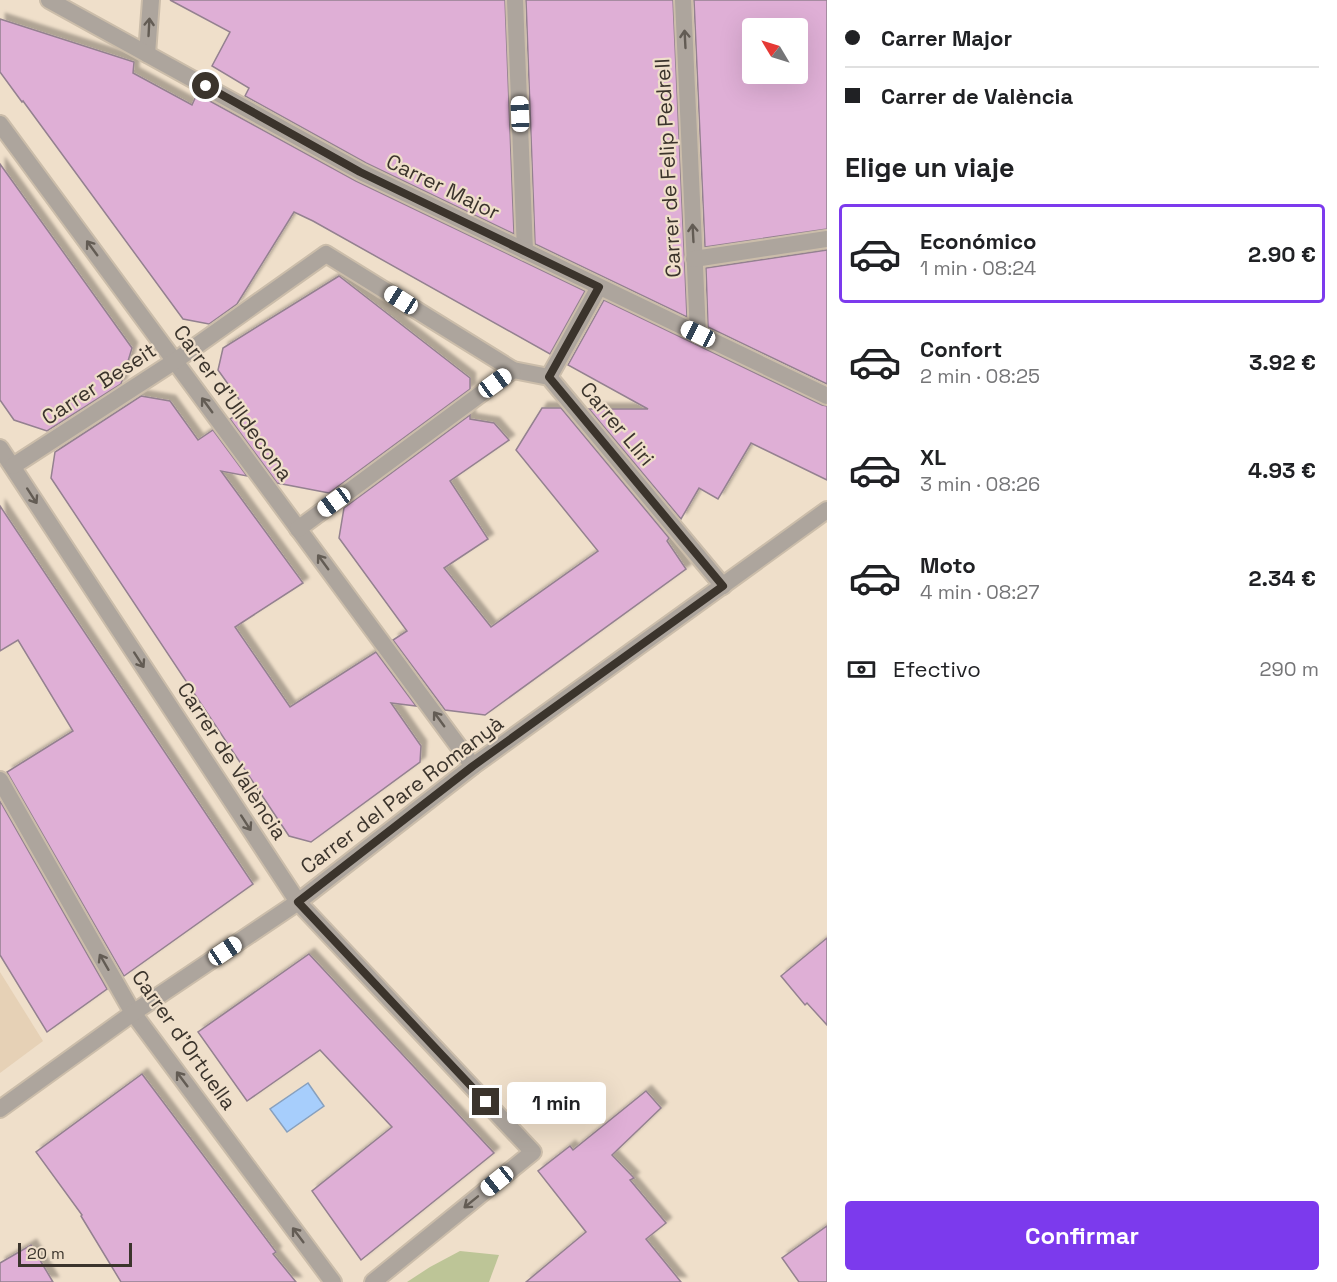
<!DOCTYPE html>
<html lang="es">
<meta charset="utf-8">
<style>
:root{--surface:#fff;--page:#f2f2f2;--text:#202124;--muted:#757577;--line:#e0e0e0;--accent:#7c3aed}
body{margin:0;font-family:"Space Grotesk",sans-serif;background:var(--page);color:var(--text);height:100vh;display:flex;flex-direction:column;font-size:22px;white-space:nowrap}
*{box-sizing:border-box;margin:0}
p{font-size:20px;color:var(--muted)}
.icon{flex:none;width:33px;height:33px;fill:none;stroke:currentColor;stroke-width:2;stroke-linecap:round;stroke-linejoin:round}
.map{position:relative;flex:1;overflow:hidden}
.details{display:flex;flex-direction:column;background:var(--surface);width:510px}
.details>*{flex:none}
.banner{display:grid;align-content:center;height:132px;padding:0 18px;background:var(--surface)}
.needle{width:39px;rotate:308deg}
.controls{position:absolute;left:742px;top:18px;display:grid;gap:12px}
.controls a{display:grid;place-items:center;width:66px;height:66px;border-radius:6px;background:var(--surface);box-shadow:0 6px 24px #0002;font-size:30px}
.scale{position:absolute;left:18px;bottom:15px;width:114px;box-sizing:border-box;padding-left:6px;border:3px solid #3b342c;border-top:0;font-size:16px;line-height:21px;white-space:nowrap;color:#3b342c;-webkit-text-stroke:4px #efdfca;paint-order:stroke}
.end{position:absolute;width:27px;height:27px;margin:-14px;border:8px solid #3b342c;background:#fff;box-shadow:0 0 0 3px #fff}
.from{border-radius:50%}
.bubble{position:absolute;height:42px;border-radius:6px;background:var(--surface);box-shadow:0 6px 24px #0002;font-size:20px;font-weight:600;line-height:42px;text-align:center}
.car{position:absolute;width:18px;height:36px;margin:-18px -9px;border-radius:8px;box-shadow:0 0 4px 2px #0007;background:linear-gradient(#fff 24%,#345 0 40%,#fff 0 76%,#345 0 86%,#fff 0)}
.banner b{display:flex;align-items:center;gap:21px;height:57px;font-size:22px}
.banner b+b{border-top:2px solid var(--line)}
.banner i{width:15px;height:15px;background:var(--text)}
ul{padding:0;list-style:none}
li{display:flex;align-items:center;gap:18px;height:99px;margin:0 12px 9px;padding:0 6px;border:3px solid transparent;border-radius:6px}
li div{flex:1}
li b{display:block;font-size:22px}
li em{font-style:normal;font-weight:600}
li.current{border-color:var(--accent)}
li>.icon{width:54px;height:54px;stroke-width:1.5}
h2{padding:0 18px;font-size:27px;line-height:72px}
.pay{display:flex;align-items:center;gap:15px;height:66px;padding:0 18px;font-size:22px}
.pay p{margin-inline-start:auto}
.cta{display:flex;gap:12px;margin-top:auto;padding:12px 18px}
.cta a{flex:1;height:69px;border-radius:6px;background:var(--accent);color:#fff;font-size:24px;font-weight:600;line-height:69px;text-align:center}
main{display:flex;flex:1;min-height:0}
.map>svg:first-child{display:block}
.built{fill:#e6d1b6}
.green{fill:#bdc597}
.water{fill:#a7cefc;stroke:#87a0be;stroke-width:1.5}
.building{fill:#dfafd6;stroke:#948190;stroke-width:1.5;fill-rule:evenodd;filter:url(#shadow)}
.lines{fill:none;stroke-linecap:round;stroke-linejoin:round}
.minor-casing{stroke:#cbbdaa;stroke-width:20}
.tertiary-casing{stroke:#cbbdaa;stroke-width:20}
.minor{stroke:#ada59d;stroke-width:16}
.tertiary{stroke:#ada59d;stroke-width:16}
.oneway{stroke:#635c54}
.route{stroke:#3b342c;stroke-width:8}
.labels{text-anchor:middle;stroke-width:4.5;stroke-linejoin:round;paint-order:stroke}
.street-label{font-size:21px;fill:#3b342c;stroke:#efdfca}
</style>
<main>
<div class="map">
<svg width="827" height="1282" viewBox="0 0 827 1282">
<defs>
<filter id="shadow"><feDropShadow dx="5.5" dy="-5.5" stdDeviation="1.5" flood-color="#0004"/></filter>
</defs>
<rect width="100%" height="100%" fill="#efdfca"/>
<!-- built -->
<path class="built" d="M0,972L43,1041L0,1073Z"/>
<!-- green -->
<path class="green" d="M460,1251L499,1255L489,1282H407L430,1267Z"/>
<!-- water -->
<path class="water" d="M308,1083L324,1106L287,1132L270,1109Z"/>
<!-- building -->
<g class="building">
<path d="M170,0H505L514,234L366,163L245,96L249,88L212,66L230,32Z"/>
<path d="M526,0H673L687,317L535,244Z"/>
<path d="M694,0H827V229L705,247ZM753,28H798V74H753Z"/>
<path d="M0,19L134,62L133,73L192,105L197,94L356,181L585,291L550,354L313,221L294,212L237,304L209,324L183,319L23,101L22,102L0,72Z"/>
<path d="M0,164L132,348L121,384L47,431L14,420L0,400Z"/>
<path d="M827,250V384L708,327L706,268Z"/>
<path d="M339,276L470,378V389L329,493L277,483L230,419L246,409L218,370L223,348Z"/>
<path d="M604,300L822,405L827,406V480L751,443L718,499L699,488L681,519L589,409H648L568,365Z"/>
<path d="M141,396L170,401L198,440L213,430L247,476L221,471L303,583L235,627L290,707L376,652L416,706L391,703L421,746L420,762L311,842L289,836L51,478L55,452Z"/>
<path d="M542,408H561L669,538L667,541L686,569L485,715L445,710L393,640L407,631L339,538L344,508L470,415V419L494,423L509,440L450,481L488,539L444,568L491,627L598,551L516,450Z"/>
<path d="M0,506L253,884L124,976L7,772L73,731L18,640L0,651Z"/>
<path d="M0,801L107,989L47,1032L0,955Z"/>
<path d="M827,938V1025L807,1003L805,1005L781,976Z"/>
<path d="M309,954L494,1153L361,1260L312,1191L392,1127L320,1050L247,1101L198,1032Z"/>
<path d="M142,1074L276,1252L273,1254L296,1282H121L81,1216L82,1215L36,1152Z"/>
<path d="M646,1091L661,1108L612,1155L634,1178L630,1180L666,1223L646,1239L681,1282H526L586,1232L538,1171L570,1146L573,1150Z"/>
<path d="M827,1226V1282H799L782,1258Z"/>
<path d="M31,1245L53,1282H0V1263Z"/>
</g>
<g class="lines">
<defs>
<g id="minor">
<path d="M515,0L525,251"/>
<path d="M683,0L698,334"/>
<path d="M147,54L151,0"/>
<path d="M0,124L473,766"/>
<path d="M694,259L827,239"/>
<path d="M549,377L599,287"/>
<path d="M0,448L298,902L533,1152L373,1282"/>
<path d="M13,466L175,361L326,254L513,370L549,377L723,586"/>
<path d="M298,529L513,370"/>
<path d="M0,780L133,1013L333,1282"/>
<path d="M0,1109L133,1013L298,902L473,766L827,510"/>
</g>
<path id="tertiary" d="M49,0L361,172L827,396"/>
</defs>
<!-- minor casing -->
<use href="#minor" class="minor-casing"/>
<!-- tertiary casing -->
<use href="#tertiary" class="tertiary-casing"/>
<!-- minor -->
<use href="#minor" class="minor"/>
<!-- tertiary -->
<use href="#tertiary" class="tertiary"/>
</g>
<!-- one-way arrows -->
<defs><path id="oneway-shaft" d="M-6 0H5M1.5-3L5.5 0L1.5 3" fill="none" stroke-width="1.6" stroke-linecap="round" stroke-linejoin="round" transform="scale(1.5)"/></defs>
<g class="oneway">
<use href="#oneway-shaft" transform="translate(149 27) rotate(-87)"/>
<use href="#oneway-shaft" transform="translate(685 39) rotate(-93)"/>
<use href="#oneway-shaft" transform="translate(693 233) rotate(-93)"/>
<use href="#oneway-shaft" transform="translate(92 248) rotate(-126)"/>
<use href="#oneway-shaft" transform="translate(207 405) rotate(-126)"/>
<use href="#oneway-shaft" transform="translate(32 496) rotate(57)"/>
<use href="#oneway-shaft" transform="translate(323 562) rotate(-126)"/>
<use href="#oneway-shaft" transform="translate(139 660) rotate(57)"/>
<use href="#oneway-shaft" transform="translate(439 719) rotate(-126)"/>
<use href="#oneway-shaft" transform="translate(246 823) rotate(57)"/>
<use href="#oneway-shaft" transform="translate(104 962) rotate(-120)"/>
<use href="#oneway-shaft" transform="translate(182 1079) rotate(-127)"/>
<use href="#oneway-shaft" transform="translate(471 1202) rotate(141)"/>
<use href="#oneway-shaft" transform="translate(298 1235) rotate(-127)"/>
</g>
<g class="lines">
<!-- route -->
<path class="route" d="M206,86L360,172L599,287L549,377L723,586L473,766L298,902L486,1102"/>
</g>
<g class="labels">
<!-- street labels -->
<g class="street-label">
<text transform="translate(668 168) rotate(-93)" y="7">Carrer de Felip Pedrell</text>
<text transform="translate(443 187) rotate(26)" y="7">Carrer Major</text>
<text transform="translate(99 384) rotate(-33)" y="7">Carrer Beseit</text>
<text transform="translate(233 403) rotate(54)" y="7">Carrer d'Ulldecona</text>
<text transform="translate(617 424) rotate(50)" y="7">Carrer Lliri</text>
<text transform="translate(232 761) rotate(57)" y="7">Carrer de València</text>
<text transform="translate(402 795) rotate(-37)" y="7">Carrer del Pare Romanyà</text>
<text transform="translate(184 1040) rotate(55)" y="7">Carrer d'Ortuella</text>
</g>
</g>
</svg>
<div class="controls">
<a><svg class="needle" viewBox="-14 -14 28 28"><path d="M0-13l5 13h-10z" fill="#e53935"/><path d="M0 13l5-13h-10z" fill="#757577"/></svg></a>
</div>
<div class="scale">20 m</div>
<i class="end from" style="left:206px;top:86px"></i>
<i class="end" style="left:486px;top:1102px"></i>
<div class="bubble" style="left:507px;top:1082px;width:99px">1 min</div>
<i class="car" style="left:520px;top:114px;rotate:358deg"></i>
<i class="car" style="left:401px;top:300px;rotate:302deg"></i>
<i class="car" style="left:698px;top:334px;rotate:296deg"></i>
<i class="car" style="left:495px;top:383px;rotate:54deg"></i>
<i class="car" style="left:334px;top:502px;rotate:234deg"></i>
<i class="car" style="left:225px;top:951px;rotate:56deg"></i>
<i class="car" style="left:497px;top:1181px;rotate:231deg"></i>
</div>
<section class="details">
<div class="banner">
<b><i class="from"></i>Carrer Major</b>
<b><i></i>Carrer de València</b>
</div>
<h2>Elige un viaje</h2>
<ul>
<li class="current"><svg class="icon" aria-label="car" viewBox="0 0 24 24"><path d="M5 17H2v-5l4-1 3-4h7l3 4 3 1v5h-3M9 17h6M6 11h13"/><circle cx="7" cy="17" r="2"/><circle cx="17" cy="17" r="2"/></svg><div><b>Económico</b><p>1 min · 08:24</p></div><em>2.90 €</em></li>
<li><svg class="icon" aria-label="car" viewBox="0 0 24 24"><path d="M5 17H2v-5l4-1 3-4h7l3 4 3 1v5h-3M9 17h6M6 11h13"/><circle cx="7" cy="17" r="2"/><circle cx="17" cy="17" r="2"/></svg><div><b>Confort</b><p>2 min · 08:25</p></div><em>3.92 €</em></li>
<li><svg class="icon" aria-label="car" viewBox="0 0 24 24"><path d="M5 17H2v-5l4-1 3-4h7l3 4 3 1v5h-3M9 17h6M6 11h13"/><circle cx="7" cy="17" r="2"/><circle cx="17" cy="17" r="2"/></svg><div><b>XL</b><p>3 min · 08:26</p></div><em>4.93 €</em></li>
<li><svg class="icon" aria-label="car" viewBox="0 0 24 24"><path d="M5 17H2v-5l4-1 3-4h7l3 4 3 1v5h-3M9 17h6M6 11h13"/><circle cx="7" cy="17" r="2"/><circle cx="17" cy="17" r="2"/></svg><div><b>Moto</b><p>4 min · 08:27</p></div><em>2.34 €</em></li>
</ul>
<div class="pay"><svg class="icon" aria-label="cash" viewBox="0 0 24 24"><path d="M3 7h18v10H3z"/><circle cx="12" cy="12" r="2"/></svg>Efectivo<p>290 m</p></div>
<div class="cta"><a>Confirmar</a></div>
</section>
</main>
